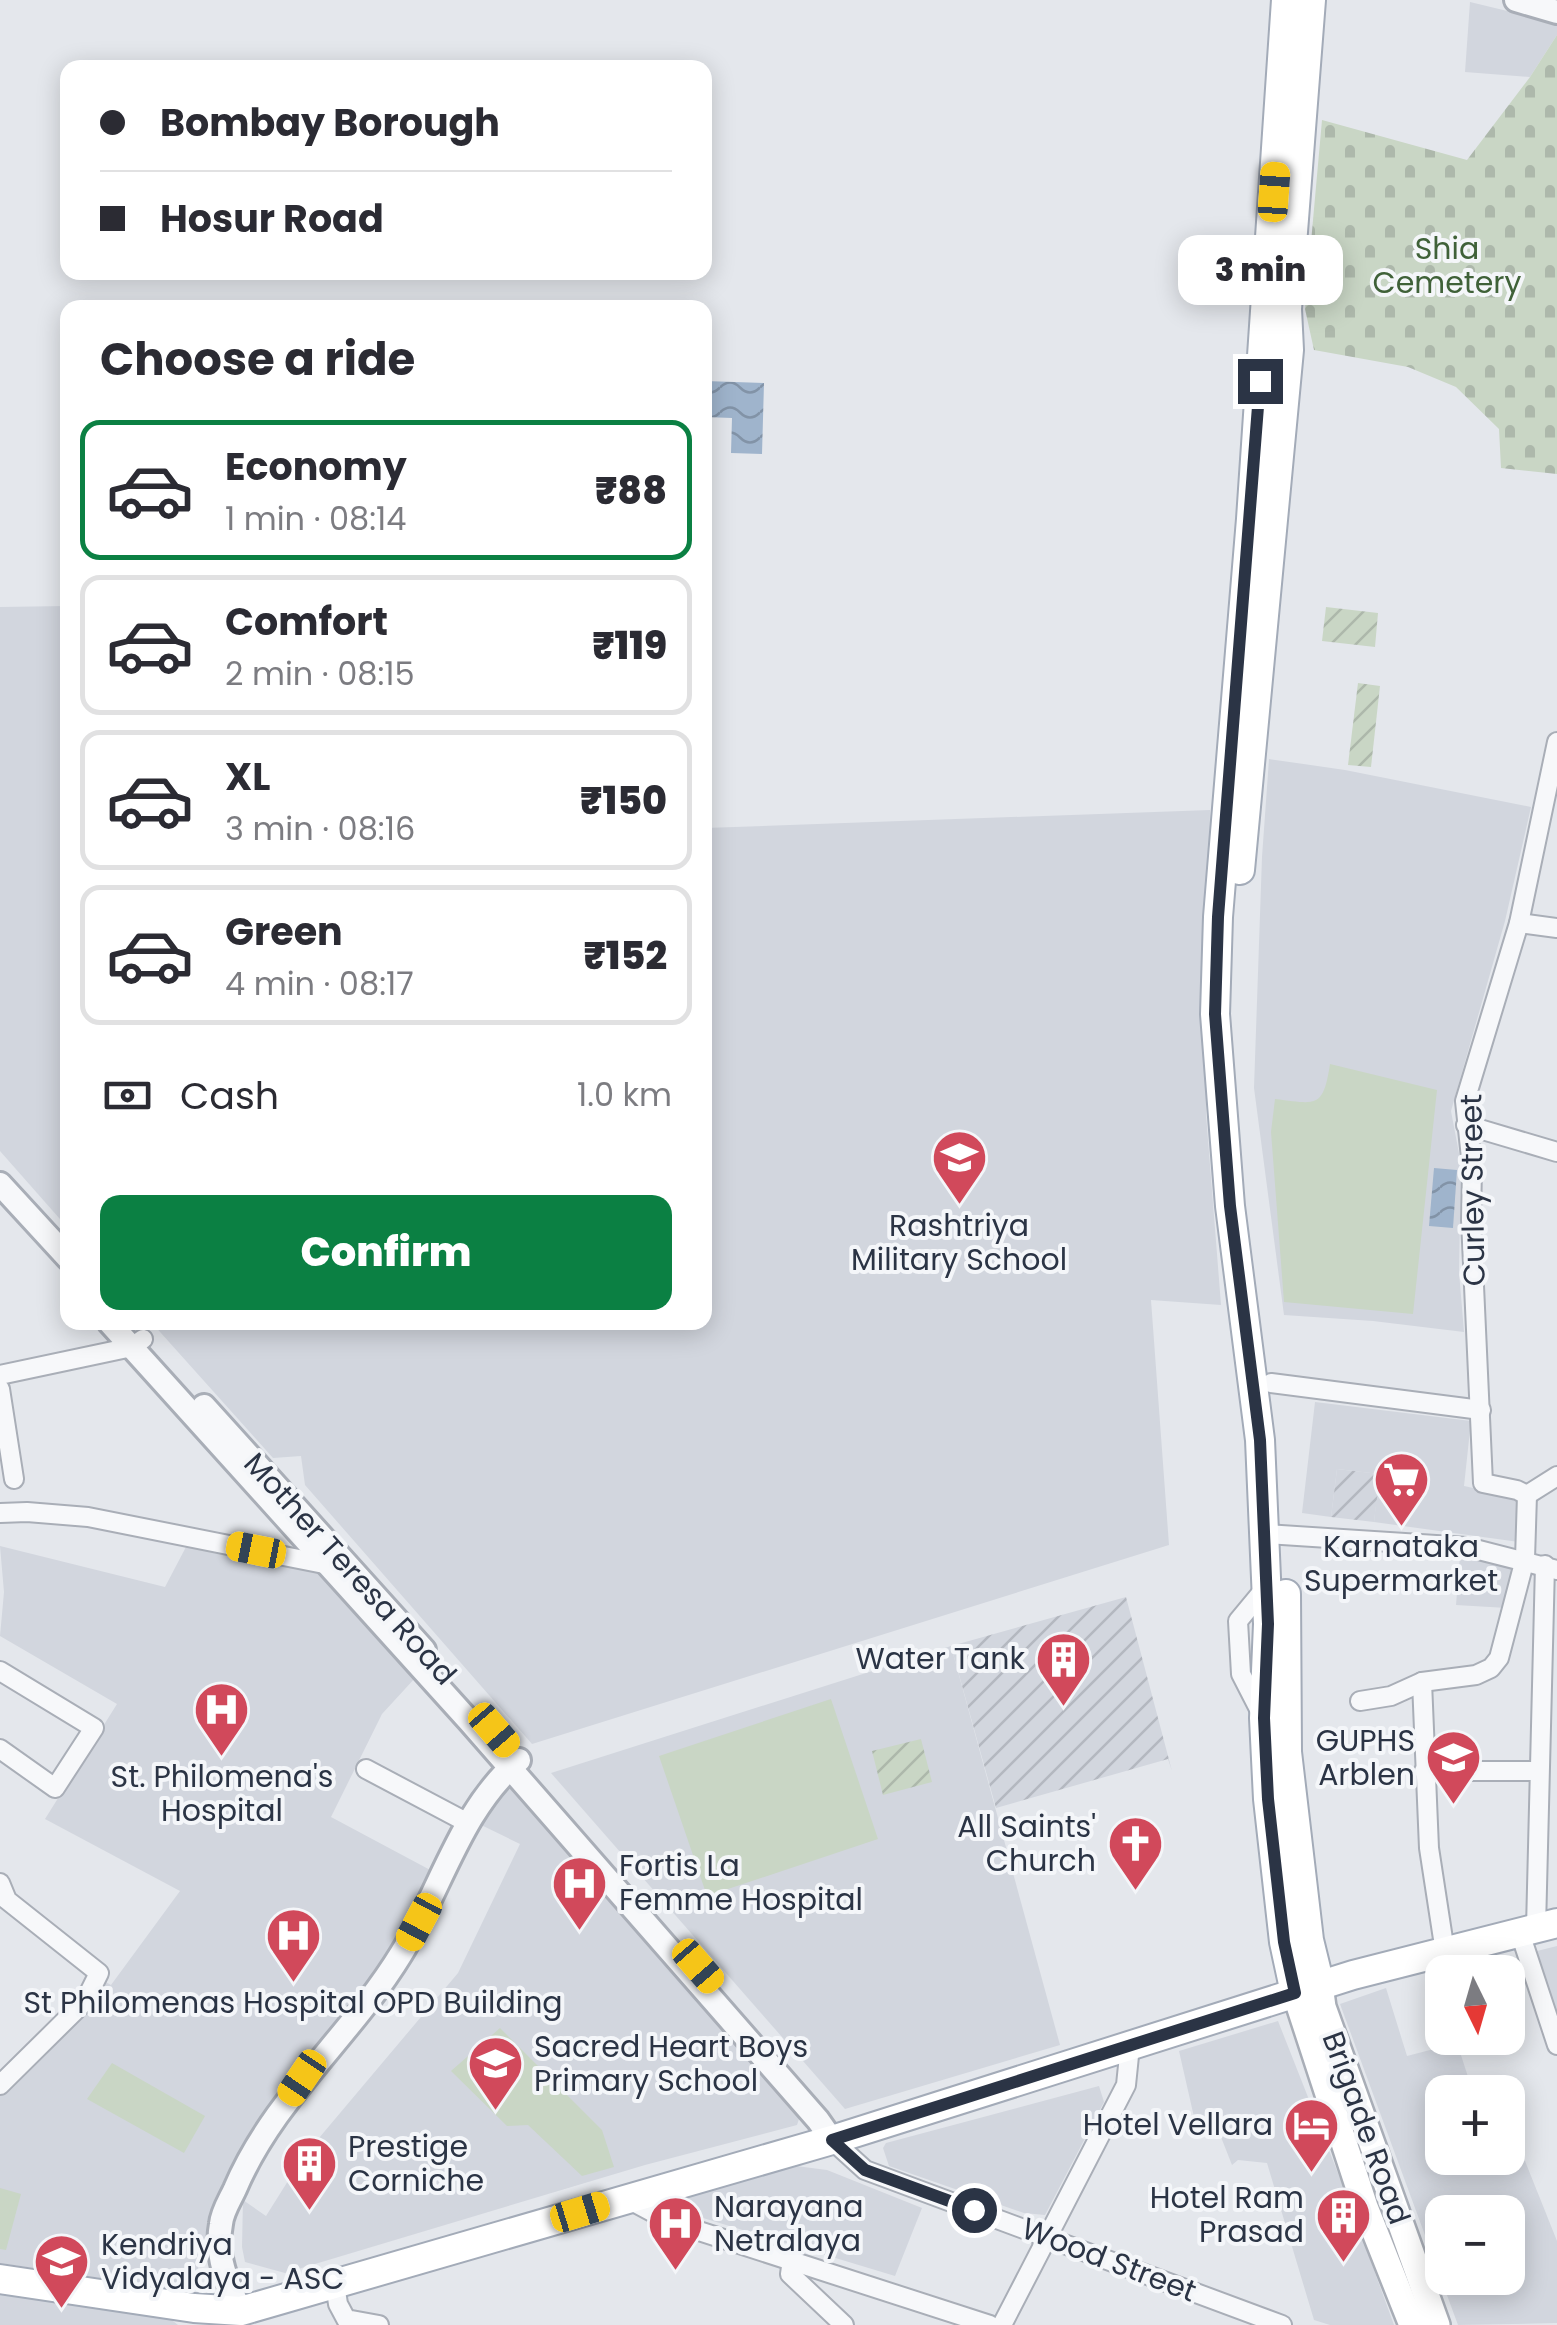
<!DOCTYPE html>
<meta charset="utf-8">
<style>
:root{--surface:#fff;--page:#f2f2f3;--text:#2b2b33;--muted:#7c7c81;--line:#e1e1e2;--accent:#0b8043}
body{margin:0;font-family:Poppins,sans-serif;background:var(--page);color:var(--text);height:100vh;display:flex;flex-direction:column;font-size:38px;white-space:nowrap}
*{box-sizing:border-box;margin:0}
p{font-size:32px;color:var(--muted)}
.icon{flex:none;width:55px;height:55px;fill:none;stroke:currentColor;stroke-width:2;stroke-linecap:round;stroke-linejoin:round}
.map{position:relative;flex:1;overflow:hidden}
.side{position:absolute;left:60px;top:300px;width:652px;height:1030px;display:flex;flex-direction:column;background:var(--surface);border-radius:20px;box-shadow:0 5px 25px #0003}
.side>*{flex:none}
.top-card{position:absolute;left:60px;top:60px;width:652px;height:220px;border-radius:20px;box-shadow:0 5px 25px #0003;display:grid;align-content:center;height:220px;padding:0 40px;background:var(--surface)}
.needle{width:65px;rotate:175deg}
.tools{position:absolute;left:1425px;top:1955px;display:grid;gap:20px}
.tools a{display:grid;place-items:center;width:100px;height:100px;border-radius:20px;background:var(--surface);box-shadow:0 5px 25px #0003;font-size:50px}
.end{position:absolute;width:45px;height:45px;margin:-22px;border:12px solid #2b3445;background:#fff;box-shadow:0 0 0 5px #fff}
.from{border-radius:50%}
.bubble{position:absolute;height:70px;border-radius:20px;background:var(--surface);box-shadow:0 5px 25px #0003;font-size:32px;font-weight:800;line-height:70px;text-align:center}
.car{position:absolute;width:30px;height:60px;margin:-30px -15px;border-radius:12px;box-shadow:0 0 8px 2px #0007;background:linear-gradient(#f5c518 24%,#345 0 40%,#f5c518 0 76%,#345 0 86%,#f5c518 0)}
.top-card b{display:flex;align-items:center;gap:35px;height:95px;font-size:38px}
.top-card b+b{border-top:2px solid var(--line)}
.top-card i{width:25px;height:25px;background:var(--text)}
ul{padding:0;list-style:none}
li{display:flex;align-items:center;gap:30px;height:140px;margin:0 20px 15px;padding:0 20px;border:5px solid var(--line);border-radius:20px}
li div{flex:1}
li b{display:block;font-size:38px}
li em{font-style:normal;font-weight:800}
li.selected{border-color:var(--accent)}
li>.icon{width:90px;height:90px;stroke-width:1.5}
h2{padding:0 40px;font-size:45px;line-height:120px}
.pay{display:flex;align-items:center;gap:25px;height:110px;padding:0 40px;font-size:38px}
.pay p{margin-inline-start:auto}
.button{display:flex;gap:20px;margin-top:auto;padding:20px 40px}
.button a{flex:1;height:115px;border-radius:20px;background:var(--accent);color:#fff;font-size:40px;font-weight:800;line-height:115px;text-align:center}
.map>svg:first-child{display:block}
.built{fill:#d2d6de;fill-rule:evenodd}
.industrial{fill:url(#industrial-furrows)}
.green{fill:#c9d6c5}
.cemetery{fill:url(#cemetery-stones)}
.garden{fill:url(#garden-furrows)}
.water{fill:url(#water-waves)}
.lines{fill:none;stroke-linecap:round;stroke-linejoin:round}
.minor-casing{stroke:#a9aeb7;stroke-width:22}
.tertiary-casing{stroke:#a9aeb7;stroke-width:28}
.secondary-casing{stroke:#a9aeb7;stroke-width:30}
.primary-casing{stroke:#a3abb8;stroke-width:32}
.minor{stroke:#f7f8fa;stroke-width:18}
.tertiary{stroke:#f7f8fa;stroke-width:22}
.secondary{stroke:#fff;stroke-width:25}
.primary{stroke:#fff;stroke-width:28}
.route{stroke:#2b3445;stroke-width:12}
.labels{text-anchor:middle;stroke-width:8;stroke-linejoin:round;paint-order:stroke}
.park-label{font-size:30px;fill:#3f6138;stroke:#f4f6f9}
.street-label{font-size:30px;fill:#2b3445;stroke:#f4f6f9}
.poi-label{font-size:30px;fill:#2b3445;stroke:#f4f6f9;text-anchor:end}
</style>
<div class="map">
<svg width="1557" height="2325" viewBox="0 0 1557 2325">
<defs>
<pattern id="industrial-furrows" width="10" height="10" patternUnits="userSpaceOnUse" patternTransform="scale(2.5)"><rect width="10" height="10" fill="#d2d6de"/><path d="M-1 1l2-2M0 10L10 0M9 11l2-2" fill="none" stroke="#b4b8c0"/></pattern>
<pattern id="cemetery-stones" width="16" height="16" patternUnits="userSpaceOnUse" patternTransform="scale(2.5)"><rect width="16" height="16" fill="#c9d6c5"/><path d="M2 7V4a2 2 0 0 1 4 0v3zM10 15v-3a2 2 0 0 1 4 0v3z" fill="#adb8ab"/></pattern>
<pattern id="garden-furrows" width="10" height="10" patternUnits="userSpaceOnUse" patternTransform="scale(2.5)"><rect width="10" height="10" fill="#c9d6c5"/><path d="M-1 1l2-2M0 10L10 0M9 11l2-2" fill="none" stroke="#adb8ab"/></pattern>
<pattern id="water-waves" width="16" height="10" patternUnits="userSpaceOnUse" patternTransform="scale(2.5)"><rect width="16" height="10" fill="#9fb4cc"/><path d="M0 5q4-4 8 0t8 0" fill="none" stroke="#8293a7"/></pattern>
</defs>
<rect width="100%" height="100%" fill="#e4e7ec"/>
<!-- built -->
<g class="built">
<path d="M1470,2L1557,23V35L1530,77L1465,72Z"/>
<path d="M67,606H68L67,1227L0,1151V607Z"/>
<path d="M1269,759L1345,770L1531,807L1505,921L1451,1111L1461,1164L1459,1272L1464,1332L1373,1321L1284,1315L1254,1088L1262,857Z"/>
<path d="M1210,810L1206,1114L1221,1305L1151,1300L1169,1545L532,1744L305,1485L301,1456L273,1458L152,1323L705,1322V828Z"/>
<path d="M1315,1402L1471,1421L1464,1486L1524,1499L1519,1542L1374,1522L1379,1474L1337,1469L1331,1517L1302,1513Z"/>
<path d="M187,1545L325,1574L416,1677L382,1714L331,1817L434,1872L366,1992L290,2079L217,2203L195,2278L179,2290L0,2263V2094L63,2032L102,1980L111,1985L180,1891L45,1819L117,1704L0,1636L4,1592L0,1546L165,1587Z"/>
<path d="M1460,1556L1517,1561L1507,1608L1456,1605Z"/>
<path d="M951,1646L1060,2045L845,2109L551,1773Z"/>
<path d="M507,1777L535,1814L670,1970L801,2113L797,2125L645,2165L285,2273L245,2262L242,2247L243,2200L266,2216L303,2157L458,1973L520,1844L477,1823Z"/>
<path d="M1557,1946V2023L1537,1951Z"/>
<path d="M1386,1988L1407,2056L1457,2043L1473,2092H1442V2158H1491L1495,2169L1525,2161L1557,2241V2323L1458,2325L1340,2004ZM1442,2212H1508V2278H1442Z"/>
<path d="M1278,2021L1347,2196L1394,2325H1330L1314,2320L1267,2163L1238,2160L1232,2165L1217,2127L1194,2117L1179,2051Z"/>
<path d="M1099,2086L1104,2102L1045,2215L1024,2213L889,2166L883,2148L886,2143Z"/>
<path d="M796,2166L827,2170L922,2208L895,2276L680,2211L678,2199Z"/>
<path d="M0,2293L169,2318L178,2325H0Z"/>
</g>
<!-- industrial -->
<g class="industrial">
<path d="M1337,1469L1380,1474L1374,1522L1331,1517Z"/>
<path d="M1126,1597L1172,1771L1168,1759L996,1808L951,1646Z"/>
</g>
<!-- green -->
<g class="green">
<path d="M1330,1064L1437,1090L1413,1314L1284,1302L1271,1132L1275,1099C1317,1104 1323,1109 1330,1064Z"/>
<path d="M831,1699L878,1839L707,1896L659,1756Z"/>
<path d="M500,2028L602,2130L614,2167L582,2176L528,2125L507,2126L451,2071Z"/>
<path d="M112,2063L205,2116L184,2153L87,2099Z"/>
<path d="M0,2188L21,2194L6,2250L0,2249Z"/>
</g>
<!-- cemetery -->
<path class="cemetery" d="M1557,35V474L1501,468L1499,429L1456,387L1408,367L1314,350L1305,309L1322,120L1467,160L1530,77Z"/>
<!-- garden -->
<g class="garden">
<path d="M1326,607L1378,613L1375,647L1322,641Z"/>
<path d="M1358,683L1380,686L1371,767L1348,765Z"/>
<path d="M921,1739L932,1782L883,1795L872,1751Z"/>
</g>
<!-- water -->
<g class="water">
<path d="M705,381L764,383L762,454L731,453L732,418L705,417Z"/>
<path d="M1434,1168L1457,1170L1453,1228L1429,1226Z"/>
</g>
<g class="lines">
<defs>
<g id="minor">
<path d="M1519,923L1557,928"/>
<path d="M1466,1125L1557,1152"/>
<path d="M0,1375L132,1347L143,1339"/>
<path d="M1271,1383L1481,1410"/>
<path d="M0,1389L14,1479"/>
<path d="M1527,1495L1517,1490L1483,1483L1471,1220L1472,1167L1465,1101L1519,923L1557,742"/>
<path d="M1527,1495L1557,1476"/>
<path d="M0,1513L27,1512L88,1517L324,1564"/>
<path d="M1265,1534L1467,1547L1557,1570"/>
<path d="M0,1671L94,1728L55,1788L0,1749"/>
<path d="M1422,1682L1429,1848L1445,1952"/>
<path d="M1360,1701L1391,1696L1422,1682L1476,1675L1491,1668L1499,1658L1525,1559L1527,1495"/>
<path d="M1261,1713L1241,1674L1238,1621L1267,1586"/>
<path d="M366,1769L468,1823"/>
<path d="M1424,1771H1539"/>
<path d="M0,1883L7,1900L99,1973L85,2001L0,2085"/>
<path d="M1536,1928L1545,1565"/>
<path d="M1520,1933L1557,2045"/>
<path d="M832,2140L865,2170L1282,2325"/>
<path d="M626,2198L671,2222L990,2325"/>
<path d="M792,2260L790,2274L844,2325"/>
<path d="M335,2284L338,2304L346,2319L379,2325"/>
<path d="M1002,2325L1126,2085L1130,2046"/>
</g>
<g id="tertiary">
<path d="M1516,0L1557,12"/>
<path d="M0,1184L68,1258"/>
<path d="M109,1322L470,1722L818,2120L832,2140"/>
<path d="M204,1406L424,1650"/>
<path d="M241,2311C227,2283 215,2256 221,2224C222,2212 230,2200 235,2189C273,2099 351,2036 401,1954C441,1890 460,1810 519,1760"/>
</g>
<g id="secondary">
<path d="M1320,1985L1323,2007L1437,2325"/>
<path d="M1295,1993L1365,2207L1412,2325"/>
</g>
<g id="primary">
<path d="M1286,0L1251,519L1218,917L1215,1014L1230,1206L1260,1440L1268,1624L1264,1718L1268,1799L1284,1942L1295,1993"/>
<path d="M1240,870L1289,350L1287,309L1311,0"/>
<path d="M1286,1594L1287,1752L1309,1940L1320,1985"/>
<path d="M0,2279L194,2308L241,2311L832,2140L1353,1975L1557,1923"/>
</g>
</defs>
<!-- minor casing -->
<use href="#minor" class="minor-casing"/>
<!-- tertiary casing -->
<use href="#tertiary" class="tertiary-casing"/>
<!-- secondary casing -->
<use href="#secondary" class="secondary-casing"/>
<!-- primary casing -->
<use href="#primary" class="primary-casing"/>
<!-- minor -->
<use href="#minor" class="minor"/>
<!-- tertiary -->
<use href="#tertiary" class="tertiary"/>
<!-- secondary -->
<use href="#secondary" class="secondary"/>
<!-- primary -->
<use href="#primary" class="primary"/>
</g>
<g class="lines">
<!-- route -->
<path class="route" d="M974,2210L865,2170L832,2140L1295,1993L1284,1942L1268,1799L1264,1718L1268,1624L1260,1440L1230,1206L1215,1014L1218,917L1260,381"/>
</g>
<!-- icons -->
<defs>
<symbol id="school-pin" viewBox="-11 -11 22 30"><path d="M0 17L-7.5 6A9.5 9.5 0 1 1 7.5 6Z" fill="#d1495b" stroke="#f4f6f9"/><path d="M0-5L7-2L0 1L-7-2ZM-4 1L0 2.5L4 1V4Q0 6-4 4Z" fill="#fff"/></symbol>
<symbol id="supermarket-pin" viewBox="-11 -11 22 30"><path d="M0 17L-7.5 6A9.5 9.5 0 1 1 7.5 6Z" fill="#d1495b" stroke="#f4f6f9"/><path d="M-6-5.5h2.5l.6 2H6L4.5 2H-2.5L-4.4-4H-6ZM-1.5 3.2a1.3 1.3 0 1 0 .1 0ZM3 3.2a1.3 1.3 0 1 0 .1 0Z" fill="#fff"/></symbol>
<symbol id="building-pin" viewBox="-11 -11 22 30"><path d="M0 17L-7.5 6A9.5 9.5 0 1 1 7.5 6Z" fill="#d1495b" stroke="#f4f6f9"/><path d="M-4-6H4V6H1V3H-1V6H-4ZM-2.5-4.3h1.7v1.8h-1.7ZM.8-4.3h1.7v1.8H.8ZM-2.5-1h1.7V.8h-1.7ZM.8-1h1.7V.8H.8Z" fill="#fff"/></symbol>
<symbol id="hospital-pin" viewBox="-11 -11 22 30"><path d="M0 17L-7.5 6A9.5 9.5 0 1 1 7.5 6Z" fill="#d1495b" stroke="#f4f6f9"/><path d="M-5-5h3v3.5h4V-5h3V5h-3V1.5h-4V5h-3Z" fill="#fff"/></symbol>
<symbol id="church-pin" viewBox="-11 -11 22 30"><path d="M0 17L-7.5 6A9.5 9.5 0 1 1 7.5 6Z" fill="#d1495b" stroke="#f4f6f9"/><path d="M-1.2-6h2.4v3.5h3.3v2.4h-3.3V6h-2.4V-.1h-3.3v-2.4h3.3Z" fill="#fff"/></symbol>
<symbol id="hotel-pin" viewBox="-11 -11 22 30"><path d="M0 17L-7.5 6A9.5 9.5 0 1 1 7.5 6Z" fill="#d1495b" stroke="#f4f6f9"/><path d="M-6-4.5h1.5V1H6V5H4.5V3h-9V5H-6ZM-4 0a1.8 1.8 0 1 1 3.6 0ZM.5 0V-2.5h3Q6-2.5 6 0Z" fill="#fff"/></symbol>
</defs>
<g fill-rule="evenodd">
<use href="#school-pin" x="928" y="1126" width="63" height="86"/>
<use href="#supermarket-pin" x="1370" y="1448" width="63" height="86"/>
<use href="#building-pin" x="1032" y="1628" width="63" height="86"/>
<use href="#hospital-pin" x="190" y="1678" width="63" height="86"/>
<use href="#school-pin" x="1422" y="1726" width="63" height="86"/>
<use href="#church-pin" x="1104" y="1812" width="63" height="86"/>
<use href="#hospital-pin" x="548" y="1852" width="63" height="86"/>
<use href="#hospital-pin" x="262" y="1904" width="63" height="86"/>
<use href="#school-pin" x="464" y="2032" width="63" height="86"/>
<use href="#hotel-pin" x="1280" y="2094" width="63" height="86"/>
<use href="#building-pin" x="278" y="2132" width="63" height="86"/>
<use href="#building-pin" x="1312" y="2184" width="63" height="86"/>
<use href="#hospital-pin" x="644" y="2192" width="63" height="86"/>
<use href="#school-pin" x="30" y="2230" width="63" height="86"/>
</g>
<g class="labels">
<!-- park labels -->
<g class="park-label">
<text x="1447" y="259">Shia<tspan x="1447" dy="34">Cemetery</tspan></text>
</g>
<!-- street labels -->
<g class="street-label">
<text transform="translate(1473 1190) rotate(-91)" y="10">Curley Street</text>
<text transform="translate(350 1569) rotate(48)" y="10">Mother Teresa Road</text>
<text transform="translate(1366 2128) rotate(70)" y="10">Brigade Road</text>
<text transform="translate(1109 2260) rotate(21)" y="10">Wood Street</text>
</g>
<!-- poi labels -->
<g class="poi-label">
<text x="959" y="1236" text-anchor="middle">Rashtriya<tspan x="959" dy="34">Military School</tspan></text>
<text x="1401" y="1557" text-anchor="middle">Karnataka<tspan x="1401" dy="34">Supermarket</tspan></text>
<text x="1025" y="1669">Water Tank</text>
<text x="1415" y="1751">GUPHS<tspan x="1415" dy="34">Arblen</tspan></text>
<text x="222" y="1787" text-anchor="middle">St. Philomena's<tspan x="222" dy="34">Hospital</tspan></text>
<text x="1096" y="1837">All Saints'<tspan x="1096" dy="34">Church</tspan></text>
<text x="619" y="1876" text-anchor="start">Fortis La<tspan x="619" dy="34">Femme Hospital</tspan></text>
<text x="293" y="2013" text-anchor="middle">St Philomenas Hospital OPD Building</text>
<text x="534" y="2057" text-anchor="start">Sacred Heart Boys<tspan x="534" dy="34">Primary School</tspan></text>
<text x="1273" y="2135">Hotel Vellara</text>
<text x="348" y="2157" text-anchor="start">Prestige<tspan x="348" dy="34">Corniche</tspan></text>
<text x="1304" y="2208">Hotel Ram<tspan x="1304" dy="34">Prasad</tspan></text>
<text x="714" y="2217" text-anchor="start">Narayana<tspan x="714" dy="34">Netralaya</tspan></text>
<text x="101" y="2255" text-anchor="start">Kendriya<tspan x="101" dy="34">Vidyalaya - ASC</tspan></text>
</g>
</g>
</svg>
<div class="tools">
<a><svg class="needle" viewBox="-14 -14 28 28"><path d="M0-13l5 13h-10z" fill="#e53935"/><path d="M0 13l5-13h-10z" fill="#7c7c81"/></svg></a>
<a>+</a>
<a>−</a>
</div>
<i class="end from" style="left:974px;top:2210px"></i>
<i class="end" style="left:1260px;top:381px"></i>
<div class="bubble" style="left:1178px;top:235px;width:165px">3 min</div>
<i class="car" style="left:1274px;top:192px;rotate:4deg"></i>
<i class="car" style="left:256px;top:1550px;rotate:281deg"></i>
<i class="car" style="left:494px;top:1730px;rotate:139deg"></i>
<i class="car" style="left:419px;top:1922px;rotate:208deg"></i>
<i class="car" style="left:698px;top:1966px;rotate:139deg"></i>
<i class="car" style="left:302px;top:2078px;rotate:214deg"></i>
<i class="car" style="left:580px;top:2212px;rotate:73deg"></i>
<div class="top-card">
<b><i class="from"></i>Bombay Borough</b>
<b><i></i>Hosur Road</b>
</div>
<section class="side">
<h2>Choose a ride</h2>
<ul>
<li class="selected"><svg class="icon" aria-label="car" viewBox="0 0 24 24"><path d="M5 17H2v-5l4-1 3-4h7l3 4 3 1v5h-3M9 17h6M6 11h13"/><circle cx="7" cy="17" r="2"/><circle cx="17" cy="17" r="2"/></svg><div><b>Economy</b><p>1 min · 08:14</p></div><em>₹88</em></li>
<li><svg class="icon" aria-label="car" viewBox="0 0 24 24"><path d="M5 17H2v-5l4-1 3-4h7l3 4 3 1v5h-3M9 17h6M6 11h13"/><circle cx="7" cy="17" r="2"/><circle cx="17" cy="17" r="2"/></svg><div><b>Comfort</b><p>2 min · 08:15</p></div><em>₹119</em></li>
<li><svg class="icon" aria-label="car" viewBox="0 0 24 24"><path d="M5 17H2v-5l4-1 3-4h7l3 4 3 1v5h-3M9 17h6M6 11h13"/><circle cx="7" cy="17" r="2"/><circle cx="17" cy="17" r="2"/></svg><div><b>XL</b><p>3 min · 08:16</p></div><em>₹150</em></li>
<li><svg class="icon" aria-label="car" viewBox="0 0 24 24"><path d="M5 17H2v-5l4-1 3-4h7l3 4 3 1v5h-3M9 17h6M6 11h13"/><circle cx="7" cy="17" r="2"/><circle cx="17" cy="17" r="2"/></svg><div><b>Green</b><p>4 min · 08:17</p></div><em>₹152</em></li>
</ul>
<div class="pay"><svg class="icon" aria-label="cash" viewBox="0 0 24 24"><path d="M3 7h18v10H3z"/><circle cx="12" cy="12" r="2"/></svg>Cash<p>1.0 km</p></div>
<div class="button"><a>Confirm</a></div>
</section>
</div>
